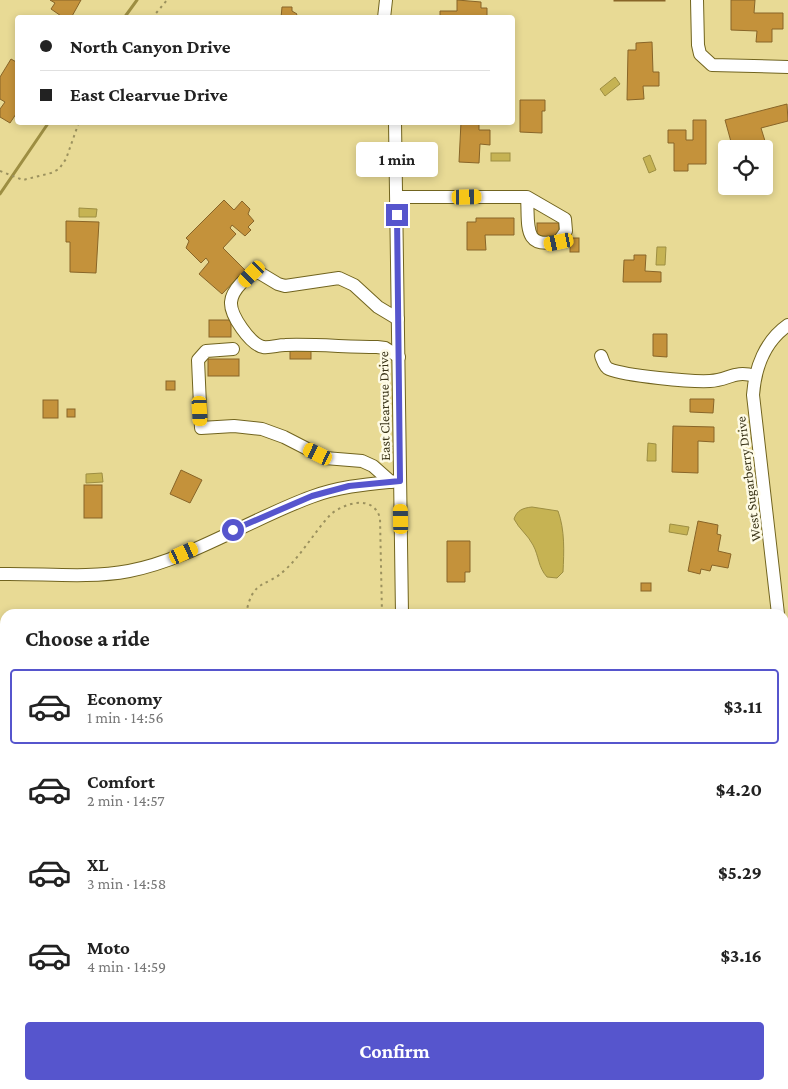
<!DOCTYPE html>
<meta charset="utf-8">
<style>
:root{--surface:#fff;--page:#f2f2f2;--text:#222;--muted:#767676;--line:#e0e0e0;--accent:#5655cd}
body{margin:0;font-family:"Crimson Pro",serif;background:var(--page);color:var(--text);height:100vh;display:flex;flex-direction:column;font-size:19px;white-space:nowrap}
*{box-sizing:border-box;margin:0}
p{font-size:16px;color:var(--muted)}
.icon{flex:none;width:28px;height:28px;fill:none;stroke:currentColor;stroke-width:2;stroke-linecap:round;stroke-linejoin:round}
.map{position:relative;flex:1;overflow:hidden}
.details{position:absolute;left:0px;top:609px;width:789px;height:481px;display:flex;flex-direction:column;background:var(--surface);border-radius:15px 15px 0 0;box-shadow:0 2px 8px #0003}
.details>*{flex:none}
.banner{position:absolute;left:15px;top:15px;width:500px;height:110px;border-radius:5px;box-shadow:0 2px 8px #0003;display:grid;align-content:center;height:110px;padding:0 25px;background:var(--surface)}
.buttons{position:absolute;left:718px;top:140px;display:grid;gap:10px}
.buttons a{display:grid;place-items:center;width:55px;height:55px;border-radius:5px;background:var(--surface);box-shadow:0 2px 8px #0003;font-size:25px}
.end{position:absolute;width:22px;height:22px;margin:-11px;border:6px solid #5655cd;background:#fff;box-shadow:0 0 0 2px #fff}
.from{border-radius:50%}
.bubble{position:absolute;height:35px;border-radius:5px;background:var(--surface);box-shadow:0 2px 8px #0003;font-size:16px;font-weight:700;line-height:35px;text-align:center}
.car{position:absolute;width:15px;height:30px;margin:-15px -8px;border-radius:6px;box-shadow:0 0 4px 1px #0007;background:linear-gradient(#f5c518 24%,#345 0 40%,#f5c518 0 76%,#345 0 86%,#f5c518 0)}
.banner b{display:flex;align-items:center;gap:18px;height:48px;font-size:19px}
.banner b+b{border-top:1px solid var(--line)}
.banner i{width:12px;height:12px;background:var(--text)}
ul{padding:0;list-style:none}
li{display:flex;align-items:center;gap:15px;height:75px;margin:0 10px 8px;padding:0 15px;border:2px solid transparent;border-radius:5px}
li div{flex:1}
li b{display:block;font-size:19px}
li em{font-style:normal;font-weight:700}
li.active{border-color:var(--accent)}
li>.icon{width:45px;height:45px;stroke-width:1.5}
h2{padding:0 25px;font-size:22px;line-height:60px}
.button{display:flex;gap:10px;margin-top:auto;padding:10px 25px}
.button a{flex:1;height:58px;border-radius:5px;background:var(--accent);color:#fff;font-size:20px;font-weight:700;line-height:58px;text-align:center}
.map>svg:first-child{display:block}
.water{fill:#c6b353;stroke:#9d8e42}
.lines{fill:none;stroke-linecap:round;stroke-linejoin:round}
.stream{stroke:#9d8e42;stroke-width:3}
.building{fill:#c4923b;stroke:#886528}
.minor-casing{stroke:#71641f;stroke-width:14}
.path{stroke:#9b915e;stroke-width:2;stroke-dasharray:2.5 4;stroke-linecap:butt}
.minor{stroke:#fff;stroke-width:12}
.route{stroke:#5655cd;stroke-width:6}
.labels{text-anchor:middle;stroke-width:5;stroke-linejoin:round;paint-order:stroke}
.street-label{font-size:14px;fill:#3c361a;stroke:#fefbe6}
</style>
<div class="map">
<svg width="788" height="1089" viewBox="0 0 788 1089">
<rect width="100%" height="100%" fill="#e8da95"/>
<!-- water -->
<g class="water">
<path d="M615,77L620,84L605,96L600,89Z"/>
<rect x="491" y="153" width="19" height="8"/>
<path d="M650,155L656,170L649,173L643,158Z"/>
<path d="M79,208L97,209L96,217H79Z"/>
<path d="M657,247H666L665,265H656Z"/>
<path d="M648,443L656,444V461H647Z"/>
<path d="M102,473L103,482L86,483V474Z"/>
<path d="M532,507L558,511C565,530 564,552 563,572L557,578L547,577C538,567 539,556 533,545C528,535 519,529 514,519C517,510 523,508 532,507Z"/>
<path d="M670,524L689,527L687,535L669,532Z"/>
</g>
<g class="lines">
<!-- stream -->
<g class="stream">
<path d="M124,18L137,0"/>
<path d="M0,194L49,122"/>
</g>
</g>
<!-- building -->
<g class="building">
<path d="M50,0H81L71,18H64L51,9L55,3Z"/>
<path d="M457,0L481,2V8H487V18H440V11H457Z"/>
<rect x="614" y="0" width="51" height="1"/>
<path d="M731,0H755L754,13H783V29H772V42H756L757,31L731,30Z"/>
<path d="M282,7H292V11L297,14L295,18H281Z"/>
<path d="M652,42L653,72H659V86H643L644,99L627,100L628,50H636V43Z"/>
<path d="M11,59L18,63V111L10,123L0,117V109L5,102L0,99V77Z"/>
<path d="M520,100H545V111H542V133L520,132Z"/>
<path d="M787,104L788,121L761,128L765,141L733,149L725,120Z"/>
<path d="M693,120H706V164H688V171H674V143H668V130H686V140H693Z"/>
<path d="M461,122H479V130H490V145L480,144L479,163L459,162Z"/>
<path d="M224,200L234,210L242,201L250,209L248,214L254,221L248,227L251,230L245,236L232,225L230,228L236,234L223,248L245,270L222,294L199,274L209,262L206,258L201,263L186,248L189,241L186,238Z"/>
<path d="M476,218H514V235H485L486,250H467V222H476Z"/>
<path d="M66,221L99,222L96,273L70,272V242H66Z"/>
<rect x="537" y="223" width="22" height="15"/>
<rect x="570" y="238" width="9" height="14"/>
<path d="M634,255H646L645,271L661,272V282H623L624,260H634Z"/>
<rect x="209" y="320" width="22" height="17"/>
<path d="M653,334H667V357L653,356Z"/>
<rect x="290" y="349" width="21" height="10"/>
<rect x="208" y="359" width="31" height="17"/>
<rect x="166" y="381" width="9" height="9"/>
<path d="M690,399H714L713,413L690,412Z"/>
<rect x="43" y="400" width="15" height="18"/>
<rect x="67" y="409" width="8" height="8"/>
<path d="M673,426L714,427V442L698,441V473L672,472Z"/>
<path d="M181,470L202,480L190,503L170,494Z"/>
<rect x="84" y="485" width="18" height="33"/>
<path d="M698,521L718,525L717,534L721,535L718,551L731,554L728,568L712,565L710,571L701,569L700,574L688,571Z"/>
<path d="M447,541H470V572H465V582H447Z"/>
<rect x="641" y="583" width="10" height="8"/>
<path d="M788,794V809H785Z"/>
<rect x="624" y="1088" width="29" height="1"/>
</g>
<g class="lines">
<defs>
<g id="minor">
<path d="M697,0L698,45L700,54L712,65L788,67"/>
<path d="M384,18L386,0"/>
<path d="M395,122L402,614"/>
<path d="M397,197H527L565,219L566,231L559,241C522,250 529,225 527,197"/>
<path d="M398,319L378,307L354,285L339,278L285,286L278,284L258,272C247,275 232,290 231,302C230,315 250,344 263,347C270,348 278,345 285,345C316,344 347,347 377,347L385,348L399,357"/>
<path d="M233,349L206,351L198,360L201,428L234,426L262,429L284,437L325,458L362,461L373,466L391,482"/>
<path d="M601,356C603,360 604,367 609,369C626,376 691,382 710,381C729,380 734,370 755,376"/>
<path d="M0,574C43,573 86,579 129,571C188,560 253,518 311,497C340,486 370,484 400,481"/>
<path d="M778,614L753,395C755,368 765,341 788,325"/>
<path d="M784,940L788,941"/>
<path d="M784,997H788"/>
<path d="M327,1089L328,1085"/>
<path d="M727,1089L728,1085"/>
</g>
</defs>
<!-- minor casing -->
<use href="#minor" class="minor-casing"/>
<!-- path -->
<g class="path">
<path d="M152,18L167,0"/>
<path d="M0,171L23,180L51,173L59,169L66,159L79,122"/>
<path d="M246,614C253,577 266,589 286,569C303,553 315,531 331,514C345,503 373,494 380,518L382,614"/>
</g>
<!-- minor -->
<use href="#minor" class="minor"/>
</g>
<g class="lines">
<!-- route -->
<path class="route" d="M233,530L312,496L349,486L400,481L397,215"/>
</g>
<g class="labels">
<!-- street labels -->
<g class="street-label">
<text transform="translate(384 406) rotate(-91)" y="5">East Clearvue Drive</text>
<text transform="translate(748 479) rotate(-97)" y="5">West Sugarberry Drive</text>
</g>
</g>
</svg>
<div class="buttons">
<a><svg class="icon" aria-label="locate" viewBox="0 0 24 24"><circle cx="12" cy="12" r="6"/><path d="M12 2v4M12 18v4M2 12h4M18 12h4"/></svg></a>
</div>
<i class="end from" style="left:233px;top:530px"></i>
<i class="end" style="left:397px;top:215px"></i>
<div class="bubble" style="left:356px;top:142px;width:82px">1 min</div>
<i class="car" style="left:467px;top:197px;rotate:89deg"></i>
<i class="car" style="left:559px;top:242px;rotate:258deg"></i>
<i class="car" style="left:252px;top:274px;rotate:225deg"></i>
<i class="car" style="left:200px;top:411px;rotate:177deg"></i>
<i class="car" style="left:318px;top:454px;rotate:296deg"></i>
<i class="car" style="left:401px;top:519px;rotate:359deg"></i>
<i class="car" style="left:184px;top:553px;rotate:65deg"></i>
<div class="banner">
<b><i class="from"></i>North Canyon Drive</b>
<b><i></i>East Clearvue Drive</b>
</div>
<section class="details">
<h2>Choose a ride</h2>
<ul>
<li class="active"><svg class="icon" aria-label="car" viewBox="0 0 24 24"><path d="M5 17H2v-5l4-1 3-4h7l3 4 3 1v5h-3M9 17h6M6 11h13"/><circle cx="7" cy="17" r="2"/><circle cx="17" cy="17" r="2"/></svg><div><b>Economy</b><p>1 min · 14:56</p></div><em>$3.11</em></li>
<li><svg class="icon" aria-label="car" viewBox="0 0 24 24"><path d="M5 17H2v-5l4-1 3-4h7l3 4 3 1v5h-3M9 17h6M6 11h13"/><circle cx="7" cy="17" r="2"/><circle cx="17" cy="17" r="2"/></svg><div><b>Comfort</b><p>2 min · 14:57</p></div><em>$4.20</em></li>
<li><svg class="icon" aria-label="car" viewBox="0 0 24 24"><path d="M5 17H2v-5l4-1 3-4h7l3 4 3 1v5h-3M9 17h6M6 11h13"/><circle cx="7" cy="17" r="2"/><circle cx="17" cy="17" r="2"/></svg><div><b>XL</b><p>3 min · 14:58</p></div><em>$5.29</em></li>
<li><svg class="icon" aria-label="car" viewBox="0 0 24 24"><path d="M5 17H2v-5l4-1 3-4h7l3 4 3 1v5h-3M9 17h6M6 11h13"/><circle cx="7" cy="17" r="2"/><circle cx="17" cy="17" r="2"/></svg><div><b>Moto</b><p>4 min · 14:59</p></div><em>$3.16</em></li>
</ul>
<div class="button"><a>Confirm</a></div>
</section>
</div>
